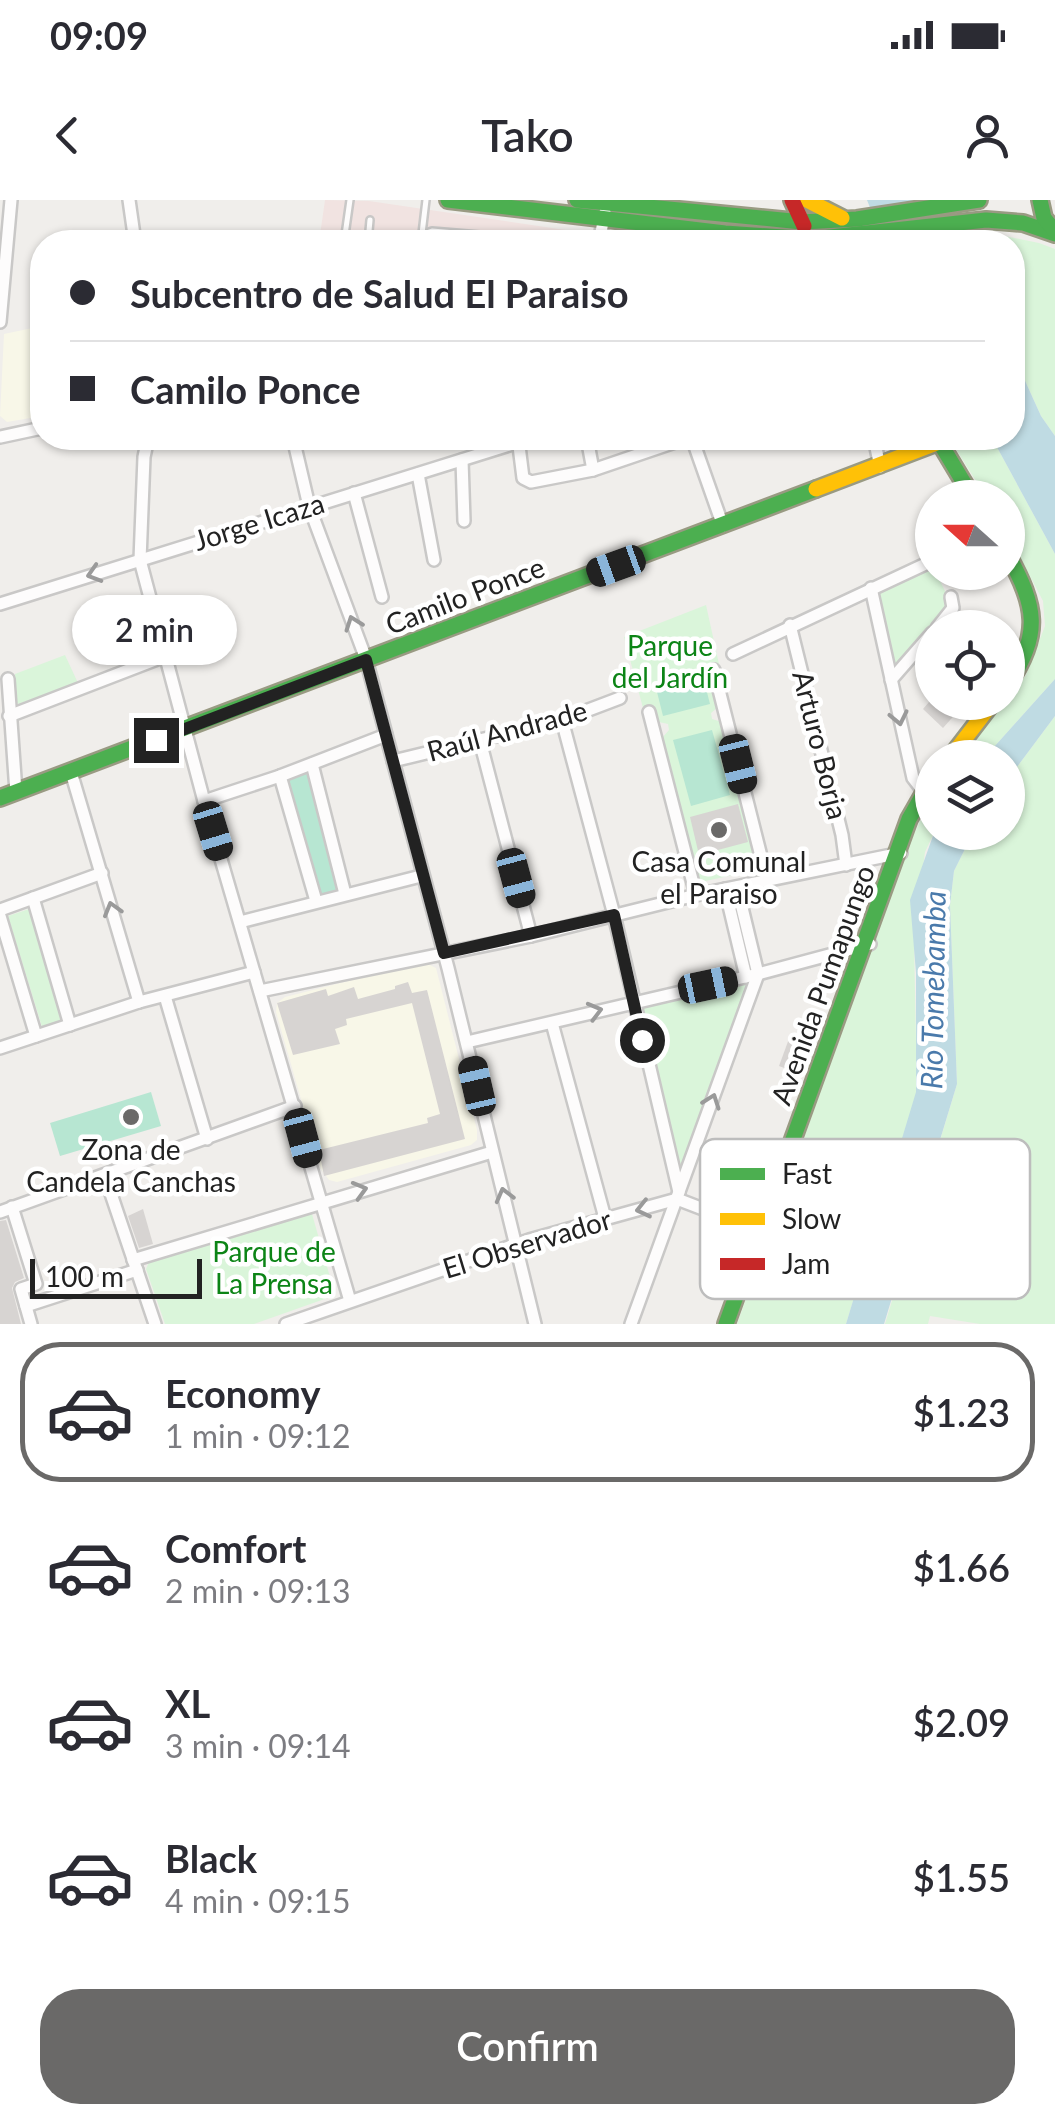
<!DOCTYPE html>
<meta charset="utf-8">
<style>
:root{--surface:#fff;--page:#f7f7f7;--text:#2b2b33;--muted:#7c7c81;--line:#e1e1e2;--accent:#6a6968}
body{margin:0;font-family:Lato,sans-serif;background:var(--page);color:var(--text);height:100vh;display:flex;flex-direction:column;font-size:38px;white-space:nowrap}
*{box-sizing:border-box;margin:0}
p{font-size:32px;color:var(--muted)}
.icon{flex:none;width:55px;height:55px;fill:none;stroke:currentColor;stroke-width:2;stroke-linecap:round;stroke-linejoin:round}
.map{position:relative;height:1124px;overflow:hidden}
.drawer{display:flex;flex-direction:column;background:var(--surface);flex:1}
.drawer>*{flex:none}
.top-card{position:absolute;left:30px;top:30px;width:995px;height:220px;border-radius:40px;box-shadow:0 2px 8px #0004;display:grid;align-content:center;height:220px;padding:0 40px;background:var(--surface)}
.needle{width:65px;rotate:291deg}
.tools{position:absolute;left:915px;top:280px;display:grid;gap:20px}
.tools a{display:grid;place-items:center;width:110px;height:110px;border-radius:50%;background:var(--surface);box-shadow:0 2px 8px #0004;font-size:50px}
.scale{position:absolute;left:30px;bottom:25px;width:172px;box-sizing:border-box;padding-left:10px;border:5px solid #222;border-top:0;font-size:28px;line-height:35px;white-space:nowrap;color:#222;-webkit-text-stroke:8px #fff;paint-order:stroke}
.end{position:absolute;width:45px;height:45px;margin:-22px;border:12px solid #222;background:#fff;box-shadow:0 0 0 5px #fff}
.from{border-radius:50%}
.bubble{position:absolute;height:70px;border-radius:35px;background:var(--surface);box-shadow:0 2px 8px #0004;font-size:32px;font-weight:600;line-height:70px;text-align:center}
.car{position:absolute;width:30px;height:60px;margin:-30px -15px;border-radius:12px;box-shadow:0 0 8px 2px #0007;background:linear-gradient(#222 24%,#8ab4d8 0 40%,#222 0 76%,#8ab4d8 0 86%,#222 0)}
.top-card b{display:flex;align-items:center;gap:35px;height:95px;font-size:38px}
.top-card b+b{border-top:2px solid var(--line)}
.top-card i{width:25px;height:25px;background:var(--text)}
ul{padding:18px 0 0;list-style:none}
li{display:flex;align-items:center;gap:30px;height:140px;margin:0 20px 15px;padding:0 20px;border:5px solid transparent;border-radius:40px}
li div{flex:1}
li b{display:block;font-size:38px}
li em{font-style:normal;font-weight:600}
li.current{border-color:var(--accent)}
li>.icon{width:90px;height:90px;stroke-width:1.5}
.button{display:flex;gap:20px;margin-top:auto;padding:20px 40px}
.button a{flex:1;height:115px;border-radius:40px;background:var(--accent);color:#fff;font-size:40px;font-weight:600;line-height:115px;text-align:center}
.status{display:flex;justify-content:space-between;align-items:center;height:70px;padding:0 50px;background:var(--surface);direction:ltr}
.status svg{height:28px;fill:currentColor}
header{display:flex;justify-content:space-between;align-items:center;height:130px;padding:0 40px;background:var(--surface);font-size:45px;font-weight:600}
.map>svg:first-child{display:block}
.commercial{fill:#f1e3e1}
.education{fill:#f8f7e8}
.park{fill:#daf5da}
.pitch{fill:#b7e6d2}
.water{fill:#bfdbe3}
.building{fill:#d7d4d2}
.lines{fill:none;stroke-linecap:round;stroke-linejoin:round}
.lane-casing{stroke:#c9c8c7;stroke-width:10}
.street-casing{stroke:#c9c8c7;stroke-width:16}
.fast-casing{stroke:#999a82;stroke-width:20}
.slow-casing{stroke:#999a82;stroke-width:20}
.jam-casing{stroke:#999a82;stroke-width:20}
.lane{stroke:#fdfcfc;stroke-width:5}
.street{stroke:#fdfcfc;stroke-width:11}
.fast{stroke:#4caf50;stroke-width:15}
.slow{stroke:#ffc107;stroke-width:15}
.jam{stroke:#c62828;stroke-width:15}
.oneway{stroke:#9a9a9a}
.route{stroke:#222;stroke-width:12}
.poi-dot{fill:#6a6968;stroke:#fff;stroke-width:4}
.labels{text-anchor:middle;stroke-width:9;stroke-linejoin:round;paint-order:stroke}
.street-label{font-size:28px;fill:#222;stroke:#fff}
.park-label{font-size:28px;fill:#0c8416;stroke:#fff}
.poi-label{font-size:28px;fill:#222;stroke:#fff}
.water-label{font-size:30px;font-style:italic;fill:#4a7aab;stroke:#fff}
.key{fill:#fff;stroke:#bdbdbd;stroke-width:2.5}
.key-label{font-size:28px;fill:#222}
</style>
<div class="status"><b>09:09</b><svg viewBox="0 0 49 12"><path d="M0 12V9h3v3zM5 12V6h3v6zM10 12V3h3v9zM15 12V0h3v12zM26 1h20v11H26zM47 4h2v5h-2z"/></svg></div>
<header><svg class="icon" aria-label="back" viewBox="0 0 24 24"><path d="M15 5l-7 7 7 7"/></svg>Tako<svg class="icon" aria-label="person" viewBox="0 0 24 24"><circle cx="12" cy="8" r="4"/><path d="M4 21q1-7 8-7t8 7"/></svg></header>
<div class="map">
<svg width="1055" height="1124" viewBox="0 0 1055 1124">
<rect width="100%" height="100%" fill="#f0eeeb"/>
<!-- commercial -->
<path class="commercial" d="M325,0L369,1L579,32L578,42H319Z"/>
<!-- education -->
<g class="education">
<path d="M42,126V216L7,222L0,216L4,134Z"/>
<path d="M424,762L436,768L477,930V940L471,945L337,982L329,980L321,969L276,812L277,803L285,797Z"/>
</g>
<!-- park -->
<g class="park">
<path d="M980,31L1039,43L1055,49V236L1041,216L1013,154L1012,42H958L954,35Z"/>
<path d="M949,238H992L1055,354V479L985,557H961L1004,503L1008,502V498L1026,475L1045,426L1043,401L1008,334V298L986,297Z"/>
<path d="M932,365V372L936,373L952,405L896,470L878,390Z"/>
<path d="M706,405L719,464L709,468L718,507L711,513L712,519L722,522L757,665L756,670L701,682L697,680L663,537L669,530L668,524L659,522L653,505L643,508L624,437Z"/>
<path d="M65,455L78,483L18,504L15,501V474Z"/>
<path d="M1055,516V1124H980L930,1116L928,1124H885L957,884L950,705L954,671L973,633L1008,632V579Z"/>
<path d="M932,596L934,633L925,652L914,740L917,892L846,1124H737L910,643Z"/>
<path d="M29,709L62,820L42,827L8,716Z"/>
<path d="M748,781L750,782L681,969L639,809Z"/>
<path d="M304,1009L312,1014L334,1091L333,1096L254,1124H165L146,1069L149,1062Z"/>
</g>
<!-- pitch -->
<g class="pitch">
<path d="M702,473L710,504L663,516L655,484Z"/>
<path d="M712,530L730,595L691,606L673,540Z"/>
<path d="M302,572L310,576L337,689L325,696L318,692L287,582Z"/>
<path d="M151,892L161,926L60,956L50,923Z"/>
</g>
<!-- water -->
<g class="water">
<path d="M867,0H944L958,42H884Z"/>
<path d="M1013,154L1041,216L1055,236V354L992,238H1012Z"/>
<path d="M1055,479V516L1008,579V558L985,557Z"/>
<path d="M934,633H973L954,671L950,705L957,884L884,1124H846L916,892V773L910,700Z"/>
</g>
<!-- building -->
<g class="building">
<path d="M929,502H966L943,528L923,509Z"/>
<path d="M738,604L748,642L699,655L690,617Z"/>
<path d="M408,782L412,793L427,790L465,939L324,976L319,950L428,923L427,918L440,914L412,803L346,819L347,825L335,829L340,844L293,855L277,803L326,789L328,796L354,787L358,799L395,789V786Z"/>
<path d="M790,836L814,845L803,875L779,866Z"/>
<path d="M143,1009L153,1044L139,1048L128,1016Z"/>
<path d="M6,1020L24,1078L15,1082L12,1088L21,1124H0V1021Z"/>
</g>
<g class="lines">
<defs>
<g id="lane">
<path d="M344,42L350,0"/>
<path d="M368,42L370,20"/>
<path d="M399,42L432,31L562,42"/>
<path d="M421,42L426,0"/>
</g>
<g id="street">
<path d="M129,0L135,42"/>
<path d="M599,42L605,12"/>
<path d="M0,122L11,0"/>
<path d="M0,237L42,228"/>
<path d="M148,238L144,257L140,360L204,601L350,1101"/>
<path d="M293,238L309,306L366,459L448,768L535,1124"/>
<path d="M518,238L523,278L531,282L593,270L687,238"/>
<path d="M587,238L593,270"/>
<path d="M692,238L723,326"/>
<path d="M874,238L880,267"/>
<path d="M462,260L464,321"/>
<path d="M418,274L434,360"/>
<path d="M354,293L382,397"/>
<path d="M871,388L913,578L926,595"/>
<path d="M0,404L519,242"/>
<path d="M790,425L842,635L846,665"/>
<path d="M937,428L953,408L951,397"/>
<path d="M733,454L932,361"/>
<path d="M714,470L767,680"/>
<path d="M8,479L16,592"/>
<path d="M891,480L932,433"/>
<path d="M649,512L696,695"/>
<path d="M9,516L165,456"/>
<path d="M562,520L614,715L679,992"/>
<path d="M480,541L531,736"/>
<path d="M393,561L562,520L620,498"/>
<path d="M312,564L345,694"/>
<path d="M71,572L139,802"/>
<path d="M280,576L316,701"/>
<path d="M204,601L280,576L386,535"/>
<path d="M725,689L746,777"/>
<path d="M33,698L70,825"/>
<path d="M0,710L102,673"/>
<path d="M0,716L36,836"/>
<path d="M240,722L421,676"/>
<path d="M260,791L531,736L696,695L901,653"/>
<path d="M165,796L207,939"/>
<path d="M552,823L605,1018"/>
<path d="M467,842L758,774L870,744"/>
<path d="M0,848L139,802L254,772"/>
<path d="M105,976L155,1124"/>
<path d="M12,1007L36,1084L21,1089L31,1124"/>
<path d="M0,1012L295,906"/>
<path d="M133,1060L492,952"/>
<path d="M26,1106L137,1070"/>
<path d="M286,1124L529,1040L677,999L768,1034"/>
<path d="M631,1124L758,774L737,687"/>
</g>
<g id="fast">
<path d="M448,0L725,33L812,39L986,20L1023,23L1055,34"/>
<path d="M577,0L802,22L857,19L979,0"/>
<path d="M1040,0L1044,18L1055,31"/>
<path d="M937,238L973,298"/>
<path d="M1008,355C1036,406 1042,434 1008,484"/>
<path d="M0,598L816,289"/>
<path d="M726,1124L909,619L932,579"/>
</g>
<g id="slow">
<path d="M807,0L842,18"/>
<path d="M816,289L947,239"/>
<path d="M950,558L993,502"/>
</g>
<path id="jam" d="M792,0L804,26"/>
</defs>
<!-- lane casing -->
<use href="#lane" class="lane-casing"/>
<!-- street casing -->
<use href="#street" class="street-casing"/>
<!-- fast casing -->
<use href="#fast" class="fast-casing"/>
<!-- slow casing -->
<use href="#slow" class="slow-casing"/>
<!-- jam casing -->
<use href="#jam" class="jam-casing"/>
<!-- lane -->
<use href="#lane" class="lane"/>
<!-- street -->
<use href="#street" class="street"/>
<!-- fast -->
<use href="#fast" class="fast"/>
<!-- slow -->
<use href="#slow" class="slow"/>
<!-- jam -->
<use href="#jam" class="jam"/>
</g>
<!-- one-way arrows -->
<defs><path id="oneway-chevron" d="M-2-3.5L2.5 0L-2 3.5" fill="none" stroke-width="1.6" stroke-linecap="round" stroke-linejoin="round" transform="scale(2.5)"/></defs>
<g class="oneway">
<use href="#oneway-chevron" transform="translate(94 374) rotate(163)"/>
<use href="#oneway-chevron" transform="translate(353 423) rotate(-110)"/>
<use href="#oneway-chevron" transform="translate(899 518) rotate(78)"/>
<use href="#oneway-chevron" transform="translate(112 709) rotate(-106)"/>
<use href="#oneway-chevron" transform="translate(595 811) rotate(-15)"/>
<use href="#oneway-chevron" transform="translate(712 901) rotate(-70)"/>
<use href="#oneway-chevron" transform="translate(360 990) rotate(-16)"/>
<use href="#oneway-chevron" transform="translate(504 995) rotate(-105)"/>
<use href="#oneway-chevron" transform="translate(643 1009) rotate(167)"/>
</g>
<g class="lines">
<!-- route -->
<path class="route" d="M156,540L366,460L444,753L614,715L642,840"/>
</g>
<!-- markers -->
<g class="poi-dot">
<circle cx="719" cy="630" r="10"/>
<circle cx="131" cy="917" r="10"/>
</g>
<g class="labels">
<!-- street labels -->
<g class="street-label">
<text transform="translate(259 322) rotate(-17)" y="10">Jorge Icaza</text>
<text transform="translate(465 396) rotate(-21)" y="10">Camilo Ponce</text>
<text transform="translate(507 531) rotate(-15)" y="10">Raúl Andrade</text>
<text transform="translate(820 545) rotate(76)" y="10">Arturo Borja</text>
<text transform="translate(823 785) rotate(-70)" y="10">Avenida Pumapungo</text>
<text transform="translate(527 1044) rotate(-17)" y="10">El Observador</text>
</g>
<!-- park labels -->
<g class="park-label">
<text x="670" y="456">Parque<tspan x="670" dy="32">del Jardín</tspan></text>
<text x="274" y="1062">Parque de<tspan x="274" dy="32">La Prensa</tspan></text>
</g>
<!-- poi labels -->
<g class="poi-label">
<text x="719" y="672">Casa Comunal<tspan x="719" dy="32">el Paraiso</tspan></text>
<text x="131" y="960">Zona de<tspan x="131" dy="32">Candela Canchas</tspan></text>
</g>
<!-- water labels -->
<g class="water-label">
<text transform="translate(934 790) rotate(-89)" y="10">Río Tomebamba</text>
</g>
</g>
<!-- legend -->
<rect x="700" y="939" width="330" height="160" rx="15" class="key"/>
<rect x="720" y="968" width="45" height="12" fill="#4caf50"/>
<rect x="720" y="1013" width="45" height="12" fill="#ffc107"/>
<rect x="720" y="1058" width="45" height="12" fill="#c62828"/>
<g class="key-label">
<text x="782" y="984">Fast</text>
<text x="782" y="1029">Slow</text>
<text x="782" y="1074">Jam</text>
</g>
</svg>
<div class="tools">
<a><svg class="needle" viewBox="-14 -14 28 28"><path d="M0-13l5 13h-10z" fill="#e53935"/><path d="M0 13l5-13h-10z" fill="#7c7c81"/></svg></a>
<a><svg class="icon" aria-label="locate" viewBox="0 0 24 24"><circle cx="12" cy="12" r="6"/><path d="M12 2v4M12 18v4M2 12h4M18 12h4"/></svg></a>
<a><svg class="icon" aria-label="layers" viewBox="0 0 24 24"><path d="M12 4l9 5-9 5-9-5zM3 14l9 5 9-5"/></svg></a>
</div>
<div class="scale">100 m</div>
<i class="end from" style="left:642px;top:840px"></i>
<i class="end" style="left:156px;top:540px"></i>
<div class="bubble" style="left:72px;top:395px;width:165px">2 min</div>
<i class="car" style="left:616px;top:366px;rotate:250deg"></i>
<i class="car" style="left:738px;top:564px;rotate:166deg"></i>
<i class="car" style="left:213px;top:631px;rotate:163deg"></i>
<i class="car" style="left:516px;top:678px;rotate:165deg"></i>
<i class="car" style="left:708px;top:785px;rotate:78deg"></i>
<i class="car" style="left:477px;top:886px;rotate:347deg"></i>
<i class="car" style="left:303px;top:938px;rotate:165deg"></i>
<div class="top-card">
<b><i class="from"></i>Subcentro de Salud El Paraiso</b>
<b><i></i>Camilo Ponce</b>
</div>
</div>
<section class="drawer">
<ul>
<li class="current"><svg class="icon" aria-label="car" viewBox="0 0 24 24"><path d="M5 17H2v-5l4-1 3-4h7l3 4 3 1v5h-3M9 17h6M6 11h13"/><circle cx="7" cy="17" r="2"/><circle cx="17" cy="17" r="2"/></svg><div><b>Economy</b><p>1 min · 09:12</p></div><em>$1.23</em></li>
<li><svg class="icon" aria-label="car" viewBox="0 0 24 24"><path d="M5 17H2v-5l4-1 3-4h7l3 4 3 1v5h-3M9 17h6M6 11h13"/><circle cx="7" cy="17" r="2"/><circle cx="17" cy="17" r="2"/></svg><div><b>Comfort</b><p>2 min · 09:13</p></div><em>$1.66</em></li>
<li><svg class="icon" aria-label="car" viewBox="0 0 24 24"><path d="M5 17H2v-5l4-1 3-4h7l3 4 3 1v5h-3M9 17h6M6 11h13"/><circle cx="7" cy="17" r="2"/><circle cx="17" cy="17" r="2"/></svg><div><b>XL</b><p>3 min · 09:14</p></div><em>$2.09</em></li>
<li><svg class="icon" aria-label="car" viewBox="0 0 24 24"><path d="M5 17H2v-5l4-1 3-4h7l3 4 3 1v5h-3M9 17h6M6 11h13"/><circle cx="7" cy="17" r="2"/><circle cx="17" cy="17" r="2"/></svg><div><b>Black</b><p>4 min · 09:15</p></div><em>$1.55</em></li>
</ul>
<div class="button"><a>Confirm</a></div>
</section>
